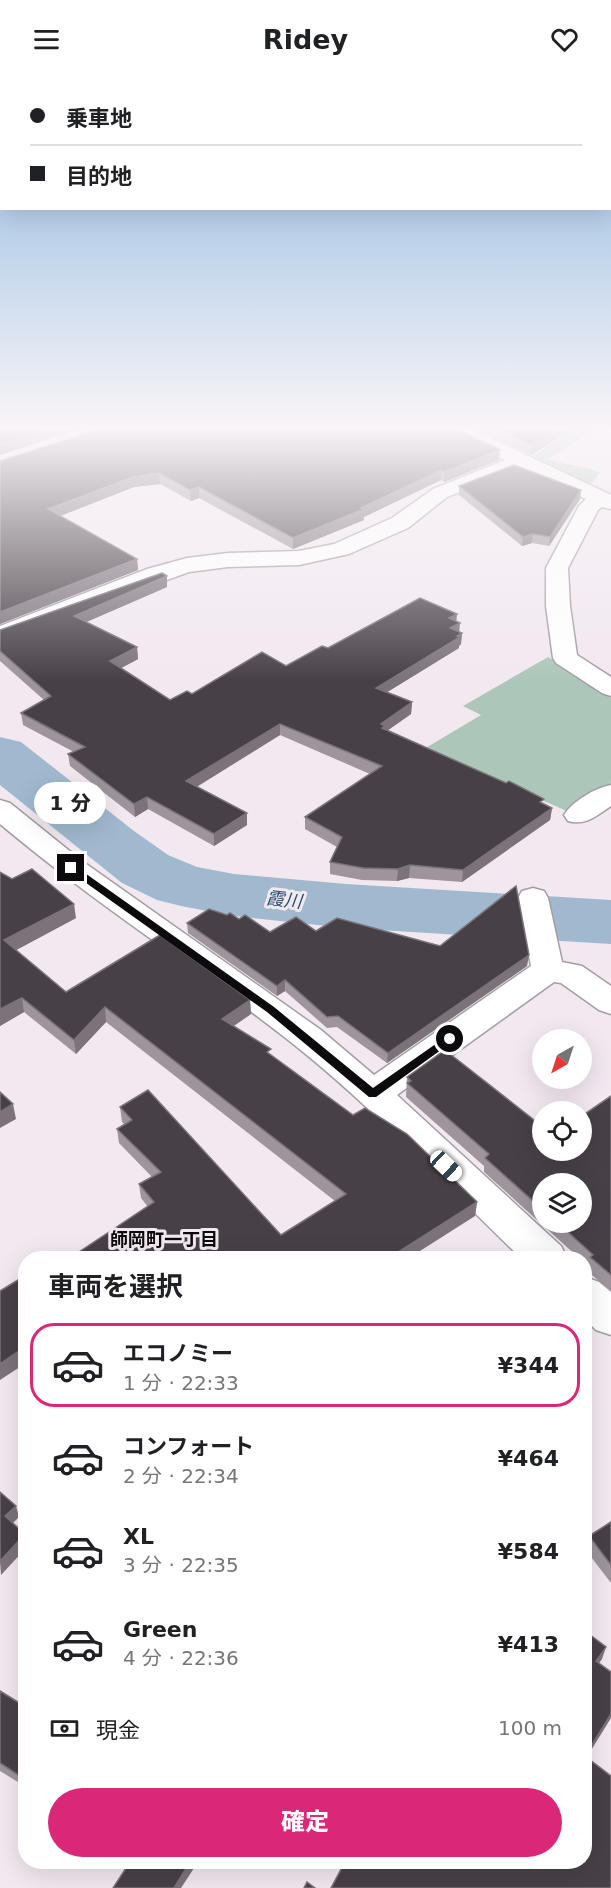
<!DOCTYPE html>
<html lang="ja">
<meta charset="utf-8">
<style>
:root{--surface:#fff;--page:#f6f6f6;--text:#202124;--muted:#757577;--line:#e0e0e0;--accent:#db2777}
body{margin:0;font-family:"DejaVu Sans","Noto Sans JP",sans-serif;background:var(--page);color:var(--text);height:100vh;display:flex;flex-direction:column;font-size:22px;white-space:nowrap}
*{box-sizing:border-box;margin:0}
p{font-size:20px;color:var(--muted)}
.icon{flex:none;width:33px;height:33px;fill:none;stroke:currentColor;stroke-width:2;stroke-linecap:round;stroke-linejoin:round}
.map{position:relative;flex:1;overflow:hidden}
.drawer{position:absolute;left:18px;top:1173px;width:574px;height:618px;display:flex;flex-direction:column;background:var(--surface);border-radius:24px;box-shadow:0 6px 24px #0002}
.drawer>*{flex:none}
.top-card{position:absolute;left:0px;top:0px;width:612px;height:132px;box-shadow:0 6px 24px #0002;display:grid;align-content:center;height:132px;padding:0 30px;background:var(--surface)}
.needle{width:39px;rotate:219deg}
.controls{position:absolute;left:532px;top:951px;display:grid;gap:12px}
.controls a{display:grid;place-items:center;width:60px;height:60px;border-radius:50%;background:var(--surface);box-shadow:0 6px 24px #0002;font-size:30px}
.end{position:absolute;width:27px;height:27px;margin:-14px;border:8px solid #0d0a0d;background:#fff;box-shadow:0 0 0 3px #fff}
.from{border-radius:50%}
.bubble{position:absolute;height:42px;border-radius:21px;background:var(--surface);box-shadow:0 6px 24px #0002;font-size:20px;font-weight:800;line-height:42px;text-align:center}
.car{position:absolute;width:18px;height:36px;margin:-18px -9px;border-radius:8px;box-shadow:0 0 4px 2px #0007;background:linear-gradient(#fff 24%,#345 0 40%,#fff 0 76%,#345 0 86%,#fff 0)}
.top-card b{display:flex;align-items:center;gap:21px;height:57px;font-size:22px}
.top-card b+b{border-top:2px solid var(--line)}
.top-card i{width:15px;height:15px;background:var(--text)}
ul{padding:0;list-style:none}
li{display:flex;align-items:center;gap:18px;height:84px;margin:0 12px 9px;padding:0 18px;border:3px solid transparent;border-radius:24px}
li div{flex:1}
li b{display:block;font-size:22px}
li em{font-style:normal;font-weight:800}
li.active{border-color:var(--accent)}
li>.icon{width:54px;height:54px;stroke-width:1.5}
h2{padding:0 30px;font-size:27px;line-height:72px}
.pay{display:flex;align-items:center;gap:15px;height:66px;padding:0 30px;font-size:22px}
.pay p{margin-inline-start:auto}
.cta{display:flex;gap:12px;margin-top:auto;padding:12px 30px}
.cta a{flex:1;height:69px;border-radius:36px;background:var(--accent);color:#fff;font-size:24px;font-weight:800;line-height:69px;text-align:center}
header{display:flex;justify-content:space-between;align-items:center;height:78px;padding:0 30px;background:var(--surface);font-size:27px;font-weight:800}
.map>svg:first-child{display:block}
.green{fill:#acc7b9}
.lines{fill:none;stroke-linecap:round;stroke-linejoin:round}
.stream{fill:#a1b9cf;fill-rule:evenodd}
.river{fill:#a1b9cf;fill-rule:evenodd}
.minor-casing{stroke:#a59ca4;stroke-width:3}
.minor{fill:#fff;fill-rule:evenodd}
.wall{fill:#9d949c;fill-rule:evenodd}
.shaded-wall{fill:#7b727a}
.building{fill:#484047;stroke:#7b727a;stroke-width:1.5}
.route{fill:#0d0a0d}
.labels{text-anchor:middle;stroke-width:6;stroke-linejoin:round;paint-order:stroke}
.water-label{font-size:18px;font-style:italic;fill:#264f70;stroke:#f2e8f0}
.neighbourhood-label{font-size:18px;font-weight:bold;fill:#0d0a0d;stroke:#f2e8f0}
</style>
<header><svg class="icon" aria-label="menu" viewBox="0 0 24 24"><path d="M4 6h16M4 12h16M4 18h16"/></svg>Ridey<svg class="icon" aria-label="heart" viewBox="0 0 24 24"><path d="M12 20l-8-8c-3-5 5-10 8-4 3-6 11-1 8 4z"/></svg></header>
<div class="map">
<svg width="611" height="1810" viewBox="0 0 611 1810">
<rect width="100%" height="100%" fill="#f2e8f0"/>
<!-- green -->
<g class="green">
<path d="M576,349H598L548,381C565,388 583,387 600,394L590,407H583L529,381Z"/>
<path d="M548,579L611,620V707L569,734L424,671L481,637L463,628Z"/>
</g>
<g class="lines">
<!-- stream -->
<path class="stream" d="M553,836L559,840L564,859L558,863L552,859L547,840Z"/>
<!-- river -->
<path class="river" d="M0,659L21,664L134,753L168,777L197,789L234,796L346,806L611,822V866L346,850L234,838L181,828L157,822L122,805L0,707Z"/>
<defs>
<g id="minor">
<path d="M442,349H467L611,417V431L602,429L598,432L568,490L570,528L577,577L611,599V618L602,615L556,585L553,580L546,528V490L579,428L586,421L521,390L447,419L408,450L349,476L299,487L228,489L189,494L0,563V548L147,491L187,480L228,475L299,473L334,466L392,440L433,411L505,382L444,353Z"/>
<path d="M611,707V728C596,738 586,748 568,743L564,737C573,723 595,710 611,707Z"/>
<path d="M0,722L10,725L82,783L321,952L374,997L531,888L518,820L522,813L533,810L544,813L548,820L562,884L582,888L611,908V936L599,932L561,905L554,904L397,1017L561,1168L567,1180H521C448,1110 377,1033 297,969C200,892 95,826 0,746Z"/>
<path d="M585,1199L599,1204L611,1214V1257L596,1252L585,1241Z"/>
</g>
</defs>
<!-- minor casing -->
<use href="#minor" class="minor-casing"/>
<!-- minor -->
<use href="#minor" class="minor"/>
</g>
<!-- wall -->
<g class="wall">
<path d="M473,349H576L531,377Z"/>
<path d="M499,382L444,404L441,402L364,439V442L293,471L199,420L191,423L160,406L134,409L60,438L137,481L138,492L0,546V383Z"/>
<path d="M459,408L581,412L580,421L549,468L532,465L522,468L459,417Z"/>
<path d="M167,509L86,544L137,569L138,581L121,590L170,622L286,588L328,570L456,543L459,554L462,555L461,566L459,568V570L387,614L412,624L411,636L388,652L552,730L550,742L462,804L409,800L397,803L362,802L330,796V784L337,769L305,751V739L370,696L280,657L197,708L247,747L214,768L148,731L135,739L70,688L68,676L74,674L23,647L21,635L44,622L0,583V552Z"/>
<path d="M0,794L76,840L16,872L66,914L250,922L251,936L234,948L271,978L353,1037L477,1124L475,1138L70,1180L148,1129L141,1120L139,1106L152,1099L119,1065L117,1051L124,1046L122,1044L120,1029L281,1157L335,1123L106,944L76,976L24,934L0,948Z"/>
<path d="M239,841L270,854L316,853L440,868L527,888L387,985L337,949L327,950L285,913L277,918L188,855L187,845Z"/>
<path d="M407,999L543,1072L611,1018V1213L587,1193L588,1189L585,1186V1180H579L484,1094V1088L406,1019ZM543,1106L582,1144H543Z"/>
<path d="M611,1444V1505L585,1471L589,1458Z"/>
<path d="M0,1613L26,1629V1709L0,1693Z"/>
</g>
<!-- shaded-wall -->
<g class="shaded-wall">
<path d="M53,349H85L0,377V366Z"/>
<path d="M561,349H576L531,377L532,367Z"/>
<path d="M500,372L499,382L444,404V394Z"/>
<path d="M442,392L441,402L364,439V442L293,471V460L361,430Z"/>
<path d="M159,395L160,406L134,409L50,442L48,431L133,399Z"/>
<path d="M199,409V420L191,423L190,412Z"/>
<path d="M581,412L580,421L549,468L550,459Z"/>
<path d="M533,456L532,465L522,468L523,459Z"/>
<path d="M137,481L138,492L0,546V534Z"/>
<path d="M167,498V509L75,549L74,538Z"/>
<path d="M457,536L456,547L460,545L459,556L449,561V540Z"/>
<path d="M462,555L461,566L459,568V570L376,621V610Z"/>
<path d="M137,569L138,581L112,595L110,583Z"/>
<path d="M412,624L411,636L384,655L381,646Z"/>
<path d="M280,646V657L187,715L186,703Z"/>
<path d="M147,719L148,731L135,739L134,726Z"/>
<path d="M552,730L550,742L462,804L463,792Z"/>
<path d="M247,735V747L214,768V756Z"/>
<path d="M410,787L409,800L397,803L398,791Z"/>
<path d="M74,826L76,840L7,877L4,862Z"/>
<path d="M529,877L527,888L387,985L388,975Z"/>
<path d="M285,902V913L277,918V908Z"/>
<path d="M22,920L24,934L0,948V931Z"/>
<path d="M250,922L251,936L223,955L222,941Z"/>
<path d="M105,929L106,944L76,976L74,962Z"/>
<path d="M13,1026L16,1041L0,1050V1034Z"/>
<path d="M477,1124L475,1138L409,1180H389Z"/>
<path d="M26,1268V1285L0,1302V1286Z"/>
<path d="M16,1428L19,1439L9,1449L5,1438Z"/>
<path d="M25,1456L26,1470L1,1497L0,1483Z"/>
<path d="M606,1569L602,1581L592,1595L596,1583Z"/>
<path d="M611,1636V1640L585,1682V1678Z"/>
<path d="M190,1784H198L181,1810H174Z"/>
</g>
<!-- building -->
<g class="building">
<path d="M0,349H53L0,366Z"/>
<path d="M107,349H453L500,372L444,394L442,392L361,430L364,431L293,460L199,409L190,412L159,395L133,399L48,431L137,481L0,534V383Z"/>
<path d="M495,349H561L532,367Z"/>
<path d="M514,387L581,412L550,459L533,456L523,459L459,408Z"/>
<path d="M162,495L167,498L74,538L137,569L110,583L170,622L187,613L192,616L262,574L286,588L322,568L328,570L420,520L457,536L449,540L460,545L450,550L462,555L457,558L460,559L376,610L412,624L381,646L385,648L382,650L506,705L509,703L544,721L540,724L552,730L463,792L410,787L398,791L363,790L330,784L342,759L305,739L382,688L280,646L186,703L247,735L214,756L147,719L134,726L68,676L85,669L21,635L51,618L0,573V552Z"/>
<path d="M32,791L74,826L4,862L66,914L160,857L250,922L222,941L271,971L267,974L353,1037L365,1030L407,1056L477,1124L389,1180H70L154,1124L139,1106L161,1094L117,1051L132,1042L120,1029L148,1012L281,1157L346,1116L105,929L74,962L22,920L0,931V794L12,801Z"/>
<path d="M516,808L529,877L388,975L338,938L327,939L285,902L277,908L187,845L209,831L227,837L230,835L239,841L245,837L270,854L296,839L316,853L337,840L440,868Z"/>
<path d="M445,972L543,1049V1072H582V1038L611,1018V1197L590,1179L593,1177L557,1144H582V1106H543V1132L485,1080L489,1076L407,1005L411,1003L407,999Z"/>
<path d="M0,1014L13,1026L0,1034Z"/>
<path d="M26,1197V1268L0,1286V1213Z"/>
<path d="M0,1414L16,1428L5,1438L25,1456L0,1483Z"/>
<path d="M611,1444V1487L589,1458Z"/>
<path d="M585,1553L606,1569L596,1583L611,1594V1636L585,1678L611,1698V1810H331L345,1784H585Z"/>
<path d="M0,1613L26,1629V1702L0,1685Z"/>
<path d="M130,1784H190L174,1810H113Z"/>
<path d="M307,1804L315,1810H304Z"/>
</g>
<!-- sky -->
<linearGradient id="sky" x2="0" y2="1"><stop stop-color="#8bb6de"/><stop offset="0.58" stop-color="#f9f5f8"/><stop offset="1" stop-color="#f9f5f8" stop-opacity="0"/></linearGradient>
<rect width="611" height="603" fill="url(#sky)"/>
<!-- route -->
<path class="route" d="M68,788H75L274,929L373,1010L447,958L456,961L376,1019H369L267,934L68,792Z"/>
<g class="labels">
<!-- water labels -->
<g class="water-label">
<text transform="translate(284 822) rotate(6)" y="6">霞川</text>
</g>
<!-- neighbourhood labels -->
<g class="neighbourhood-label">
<text x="164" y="1168">師岡町一丁目</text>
</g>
</g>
</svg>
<div class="controls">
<a><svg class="needle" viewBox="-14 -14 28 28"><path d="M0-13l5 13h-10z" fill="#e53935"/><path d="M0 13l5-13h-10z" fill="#757577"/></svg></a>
<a><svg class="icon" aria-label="locate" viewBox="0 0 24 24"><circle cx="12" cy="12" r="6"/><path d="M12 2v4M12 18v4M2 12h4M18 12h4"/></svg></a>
<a><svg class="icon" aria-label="layers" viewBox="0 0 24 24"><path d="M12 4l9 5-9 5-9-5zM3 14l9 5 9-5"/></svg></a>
</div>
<i class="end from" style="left:450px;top:961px"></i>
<i class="end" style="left:71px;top:790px"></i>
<div class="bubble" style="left:34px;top:704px;width:72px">1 分</div>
<i class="car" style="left:446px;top:1088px;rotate:133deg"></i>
<div class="top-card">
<b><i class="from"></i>乗車地</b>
<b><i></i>目的地</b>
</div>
<section class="drawer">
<h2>車両を選択</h2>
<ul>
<li class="active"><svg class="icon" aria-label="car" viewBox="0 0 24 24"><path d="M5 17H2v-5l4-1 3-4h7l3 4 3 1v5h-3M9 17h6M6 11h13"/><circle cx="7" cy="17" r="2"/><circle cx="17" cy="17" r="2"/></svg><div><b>エコノミー</b><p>1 分 · 22:33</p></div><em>¥344</em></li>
<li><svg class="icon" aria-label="car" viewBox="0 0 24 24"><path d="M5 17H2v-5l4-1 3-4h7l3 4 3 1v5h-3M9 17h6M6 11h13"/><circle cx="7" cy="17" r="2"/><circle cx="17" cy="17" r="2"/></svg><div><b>コンフォート</b><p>2 分 · 22:34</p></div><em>¥464</em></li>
<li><svg class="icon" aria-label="car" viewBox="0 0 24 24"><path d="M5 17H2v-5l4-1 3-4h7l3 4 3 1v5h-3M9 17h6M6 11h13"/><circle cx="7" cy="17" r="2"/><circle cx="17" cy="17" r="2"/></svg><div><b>XL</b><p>3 分 · 22:35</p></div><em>¥584</em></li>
<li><svg class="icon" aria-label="car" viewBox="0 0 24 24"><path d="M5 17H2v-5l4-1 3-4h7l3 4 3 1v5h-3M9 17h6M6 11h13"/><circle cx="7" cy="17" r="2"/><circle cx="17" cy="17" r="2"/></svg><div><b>Green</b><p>4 分 · 22:36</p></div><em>¥413</em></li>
</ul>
<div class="pay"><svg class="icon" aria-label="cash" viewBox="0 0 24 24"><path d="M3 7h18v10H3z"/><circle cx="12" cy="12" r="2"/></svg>現金<p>100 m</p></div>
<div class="cta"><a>確定</a></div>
</section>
</div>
